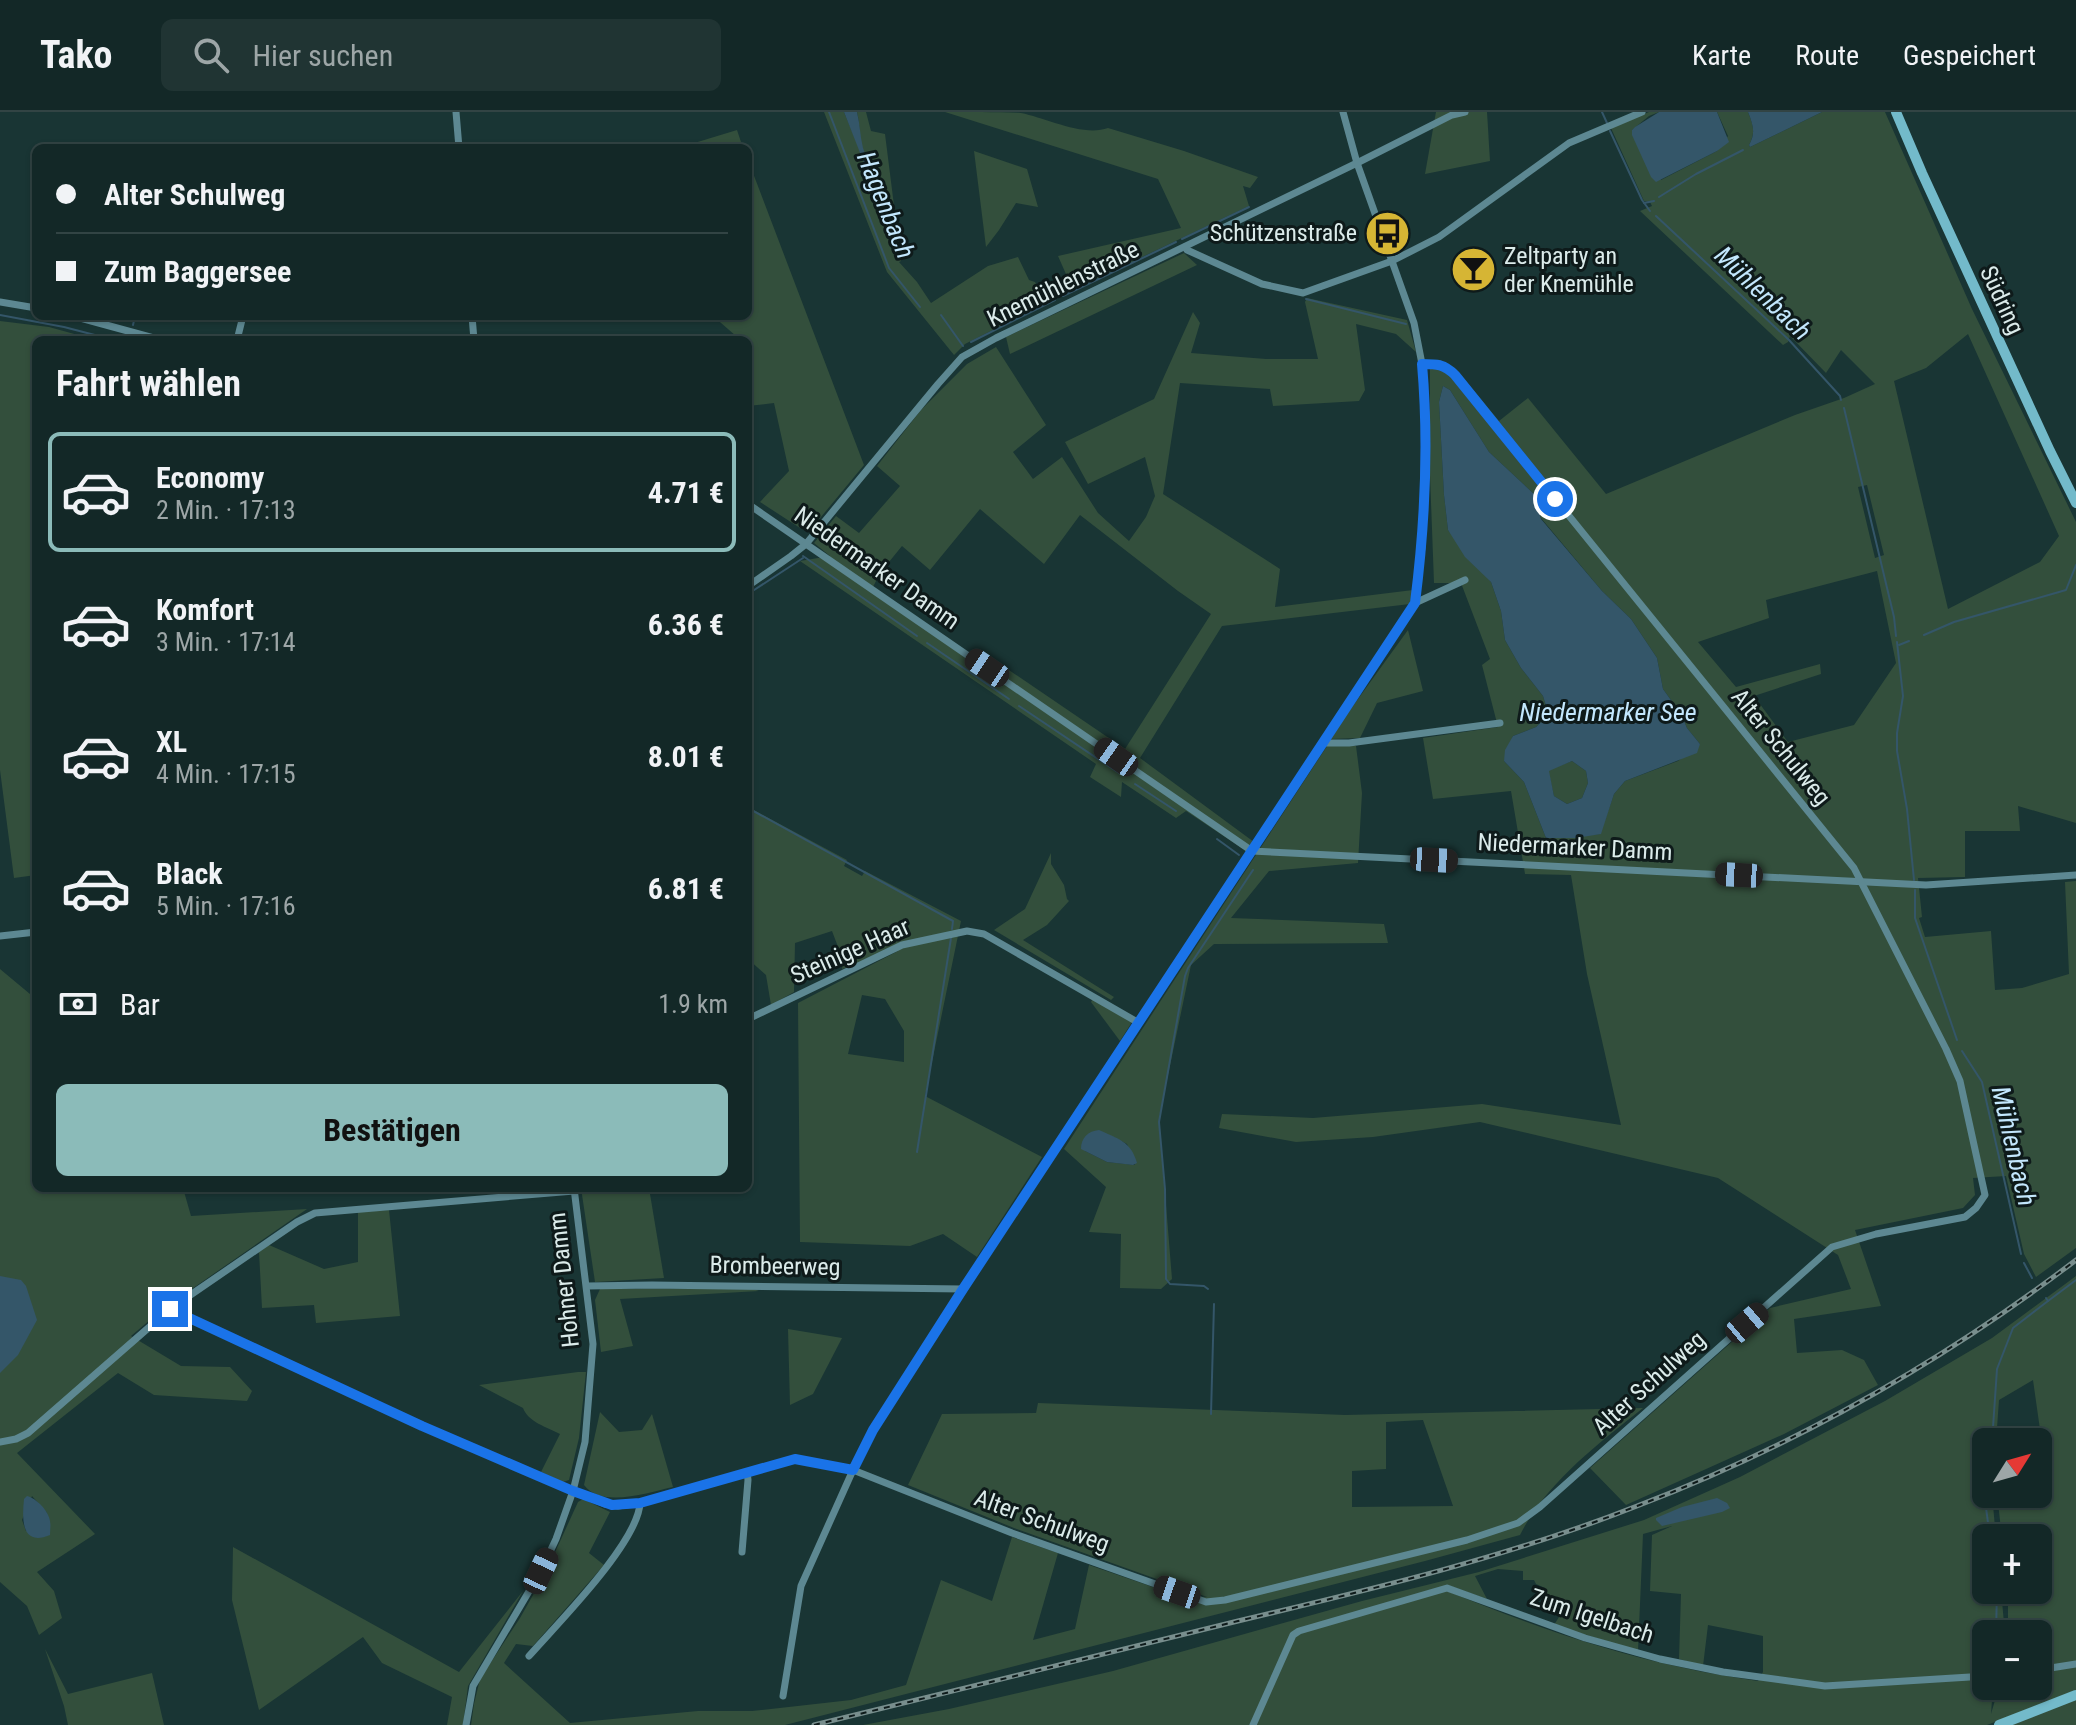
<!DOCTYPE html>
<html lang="de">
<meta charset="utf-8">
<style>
:root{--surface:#132827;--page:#203433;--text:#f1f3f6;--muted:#9da6a7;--line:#324444;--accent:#8bbbb9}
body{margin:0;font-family:"Roboto Condensed",sans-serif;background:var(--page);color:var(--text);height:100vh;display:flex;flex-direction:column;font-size:30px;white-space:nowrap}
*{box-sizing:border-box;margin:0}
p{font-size:26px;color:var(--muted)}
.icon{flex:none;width:44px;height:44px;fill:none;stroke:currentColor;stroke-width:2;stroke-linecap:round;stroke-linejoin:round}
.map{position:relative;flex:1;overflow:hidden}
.panel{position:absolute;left:32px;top:224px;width:720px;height:856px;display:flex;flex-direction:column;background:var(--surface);border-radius:12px;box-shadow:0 2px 6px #0004,0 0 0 2px var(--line)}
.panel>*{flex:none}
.hud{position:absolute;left:32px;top:32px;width:720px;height:176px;border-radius:12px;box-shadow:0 2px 6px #0004,0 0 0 2px var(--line);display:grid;align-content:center;height:176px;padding:0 24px;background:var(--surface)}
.needle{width:52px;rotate:53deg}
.fabs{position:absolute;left:1972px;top:1316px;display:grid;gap:16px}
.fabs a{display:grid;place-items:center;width:80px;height:80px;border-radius:12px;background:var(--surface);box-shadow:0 2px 6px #0004,0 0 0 2px var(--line);font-size:40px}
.end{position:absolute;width:36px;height:36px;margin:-18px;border:10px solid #1a73e8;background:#fff;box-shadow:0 0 0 4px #fff}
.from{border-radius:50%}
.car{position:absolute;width:24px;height:48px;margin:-24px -12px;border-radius:10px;box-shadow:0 0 6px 2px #0007;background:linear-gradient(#222 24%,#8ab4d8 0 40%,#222 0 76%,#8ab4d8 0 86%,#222 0)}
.hud b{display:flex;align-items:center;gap:28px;height:76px;font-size:30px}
.hud b+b{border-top:2px solid var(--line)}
.hud i{width:20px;height:20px;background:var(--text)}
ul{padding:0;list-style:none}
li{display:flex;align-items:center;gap:24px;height:120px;margin:0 16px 12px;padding:0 8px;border:4px solid transparent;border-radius:12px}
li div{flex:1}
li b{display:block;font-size:30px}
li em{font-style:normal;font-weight:700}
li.current{border-color:var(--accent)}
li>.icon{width:72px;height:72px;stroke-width:1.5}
h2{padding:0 24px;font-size:36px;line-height:96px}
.pay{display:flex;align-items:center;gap:20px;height:88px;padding:0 24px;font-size:30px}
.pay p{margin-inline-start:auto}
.button{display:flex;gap:16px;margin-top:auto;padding:16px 24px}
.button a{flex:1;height:92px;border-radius:12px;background:var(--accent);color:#111;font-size:32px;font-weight:700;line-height:92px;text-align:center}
header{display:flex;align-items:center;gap:48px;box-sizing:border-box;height:112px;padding:0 40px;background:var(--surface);border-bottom:2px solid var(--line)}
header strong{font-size:38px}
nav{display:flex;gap:44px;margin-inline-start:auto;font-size:28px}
.search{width:560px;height:72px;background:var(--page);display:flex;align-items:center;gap:20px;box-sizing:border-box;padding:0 28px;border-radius:12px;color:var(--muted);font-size:30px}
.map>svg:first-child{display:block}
.green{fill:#334f3c;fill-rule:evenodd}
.water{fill:#345669;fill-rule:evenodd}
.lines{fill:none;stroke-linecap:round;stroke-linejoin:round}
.stream{stroke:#345669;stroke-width:2}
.street{stroke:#5d8892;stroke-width:7}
.secondary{stroke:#73baca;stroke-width:10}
.rail-casing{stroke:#788e8d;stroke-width:5}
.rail{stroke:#0e1a1a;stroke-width:2;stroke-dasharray:6;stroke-linecap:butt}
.route{stroke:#1a73e8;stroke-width:10}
.labels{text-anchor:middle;stroke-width:6;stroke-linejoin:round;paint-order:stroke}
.poi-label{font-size:24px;fill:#dbebea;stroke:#0e1a1a;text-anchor:end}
.street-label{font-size:24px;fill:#dbebea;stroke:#0e1a1a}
.water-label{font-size:26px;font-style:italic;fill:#c3e7fd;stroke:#0e1a1a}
</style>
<header>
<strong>Tako</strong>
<div class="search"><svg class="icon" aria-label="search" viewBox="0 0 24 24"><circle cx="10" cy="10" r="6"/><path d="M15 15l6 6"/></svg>Hier suchen</div>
<nav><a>Karte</a><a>Route</a><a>Gespeichert</a></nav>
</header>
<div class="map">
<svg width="2076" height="1613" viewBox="0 0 2076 1613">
<rect width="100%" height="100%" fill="#193534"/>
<!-- green -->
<g class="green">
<path d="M824,0H844L870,62C868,53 865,44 862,35C859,24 860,12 857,0H866L871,19L885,22L901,149L899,150L917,170L931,191L988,154L1018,145L1029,168L1035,170L1046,191L965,232L954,243L887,160Z"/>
<path d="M945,0C966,0 1002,0 1021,1C1046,6 1083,25 1108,16L1184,39L1258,65L1250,76L1243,74L1249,94L1073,178L1058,144L1181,116L1158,67Z"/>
<path d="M1436,0H1487L1490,49L1425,62Z"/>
<path d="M1649,0H1659L1649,4L1632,18L1661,68L1717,39L1728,24L1717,0H1748C1753,13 1756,20 1749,33L1750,35L1822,0H1885L1972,197L2076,410V711L2018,694L2020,719H1965V765L1918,766L1922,805L1919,806L1925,825L1991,819L1995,878L2022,876L2069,862L2065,770L2076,769V1136L2036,1165L2024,1142L2006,1064L1973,1066L1975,1083L1963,1096L1855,1118L1881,1194L1794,1207L1797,1241L1842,1238L1864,1248L1878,1273L1784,1322L1626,1393L1590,1356L1770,1196L1851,1177L1838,1143L1718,1066L1480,1010L1373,1025L1296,1030L1219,1016L1222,1002L1313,1006L1482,992L1621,1013L1587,862L1571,763L1525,762L1511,679L1433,687L1423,626L1498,615L1482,553L1490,547L1461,471H1434L1430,363V257H1456L1499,309L1528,286L1606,382L1795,303L1844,286L1875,272L1841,238L1826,261L1790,224L1788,230L1783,233L1640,99L1652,94L1650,90L1644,89L1611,16ZM1968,222L2059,424L2040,450L1948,497L1894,269L1926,256ZM1443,274L1450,278L1489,340L1534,382L1541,406L1602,479L1631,507L1657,546L1663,577L1681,602L1687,616L1700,632L1678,649L1625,669L1614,682L1600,722L1546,726L1524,670L1504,649L1513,624L1536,615L1545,606L1547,597L1543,584L1521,556L1505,528L1501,499L1491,470L1448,418L1444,383L1439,290ZM1867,373L1884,443L1875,446L1858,375ZM1877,459L1896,551L1854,613L1788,630L1754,584L1821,562L1820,552L1736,575L1698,530L1769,506L1766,488Z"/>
<path d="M737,18L743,36H678Z"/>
<path d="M974,39L1027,57L1038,95L1016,91L999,118L986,135Z"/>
<path d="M748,48L864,353L816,411L800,416L760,390L789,359L774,291L748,294V228H735L736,224L713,204H748Z"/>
<path d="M1184,141L1197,153L1010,242L1006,225Z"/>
<path d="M1307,186L1407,208L1416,240L1396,222L1356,212L1365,278L1359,289L1273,294L1270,277L1180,271L1163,382L1280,457L1275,495L1413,478L1410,492L1222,514L1140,646L1254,730L1243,737L1186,699L1176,706L1122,670L1121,685L1090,665L1096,652L800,449L830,444L814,431L836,404L859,421L900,374L877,354L921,298L967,252L996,235L1046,313L1013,340L1033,367L1062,345L1098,401L1129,429L1146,405L1155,384L1145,345L1088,372L1065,330L1154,287L1193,200L1200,211L1191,241L1266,247H1318L1305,190ZM980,397L1044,452L1080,403L1178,479L1211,502L1125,637L984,541L978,547L873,475L880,461L902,434L930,458Z"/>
<path d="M0,209L49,215L96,228H36V763L14,766L0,658Z"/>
<path d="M1408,518L1423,579L1377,591L1360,626L1329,627Z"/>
<path d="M1327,634H1356L1362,681L1358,751L1269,759L1231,806L1384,812L1388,831L1214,832L1191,853L1159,1006L1172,1167L1161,1177L1120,1176L1121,1122L1089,1120L1106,1075L1064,1037ZM1109,1023L1127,1032L1135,1053L1107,1050L1085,1039Z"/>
<path d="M1572,649L1586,659L1588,671L1582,686L1567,692L1554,684L1548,658Z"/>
<path d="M748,695L847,748L844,754L862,764L865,759L961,809L925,984L1042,1045L977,1145L943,1122L910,1134L800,1130L798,891L898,839L842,857L843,848L832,819L795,831L794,880L771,893L766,863L748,847ZM862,883L885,887L904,919V950L848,942Z"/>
<path d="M1051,741V752L1064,773L1067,787L1069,789L1047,813L1023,828L1114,885L1111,888L994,818L1025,797Z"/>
<path d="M0,857L36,887V1076H183L191,1104L307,1097L163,1197L131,1224L181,1254L230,1255L252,1279L247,1289L154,1283L118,1261L17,1341L95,1422L37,1460L54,1479L62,1506L39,1523L27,1494L0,1470ZM32,1384L47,1401L49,1414L26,1419L22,1408Z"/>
<path d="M1093,886L1132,910L1120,929L1091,890Z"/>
<path d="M581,1076H649L664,1166L595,1170Z"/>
<path d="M389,1098L400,1204L316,1211L314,1193L262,1196L259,1140L269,1133L324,1157L358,1150V1100Z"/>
<path d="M2076,1164V1578L1987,1613H863L949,1597L1113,1559L1362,1489L1479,1460L1644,1408L1740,1365L1885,1289L1992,1226ZM2033,1268L2045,1353L2038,1354V1382H1997L2002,1426H2038V1478H2008V1522H2038V1574H1996L1998,1578L1991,1602L1993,1574H1986V1522H2005L2001,1478H1986V1426H1996L1992,1382H1986V1330H1996L1999,1288ZM1672,1414L1652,1423L1650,1479L1681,1482L1679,1547L1703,1554L1708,1513L1763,1524V1560L1758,1569C1732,1565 1706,1561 1680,1555C1603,1539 1520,1509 1447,1479L1450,1474L1487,1487L1475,1464L1498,1457L1523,1459V1468H1534L1536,1472L1545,1476L1544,1484L1560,1495L1559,1505L1554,1513L1638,1539L1643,1422Z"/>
<path d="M749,1176L759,1179L620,1187L633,1234L601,1240L595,1188L600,1177Z"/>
<path d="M788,1217L842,1226L813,1282L790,1293Z"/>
<path d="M578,1260H586L579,1326L569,1368L563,1370L541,1360L560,1322C547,1315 528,1310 523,1296L479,1273Z"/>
<path d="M1038,1291L1345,1303L1643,1296C1598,1332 1546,1371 1520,1423L1425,1449L785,1613H471L474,1592L480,1567L520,1506L546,1460L578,1390L583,1387L610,1400L589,1441L604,1453L533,1534L516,1532L504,1551L570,1611L698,1599H752L851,1588L906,1573L941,1468L992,1489L1012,1425L1058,1441L1033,1528L1075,1517L1089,1453L1176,1483L1207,1485L1014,1416L908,1373L942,1302L1036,1301ZM1423,1308L1453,1394L1352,1395V1359L1386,1357V1310Z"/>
<path d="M600,1300L619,1320L642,1318L652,1302L673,1375C649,1380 602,1397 584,1373Z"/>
<path d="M233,1435L459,1560L523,1479L468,1574L463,1613H447L452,1585L382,1551L363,1525L259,1598L232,1488Z"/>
<path d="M45,1537L68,1582L152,1561L164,1613H68L64,1594Z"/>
<path d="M2076,1587V1613H2009Z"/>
</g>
<!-- water -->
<g class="water">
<path d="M844,0H857C860,12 860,24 863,36C866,46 872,52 871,62L868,61Z"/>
<path d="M1659,0H1717L1729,30L1717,39L1656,70L1651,65L1632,23V18L1635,15Z"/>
<path d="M1748,0H1822L1750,35L1749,33C1756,21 1753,13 1748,0Z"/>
<path d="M1443,274L1450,278L1489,340L1534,382L1541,407L1602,479L1631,507L1657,546L1663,577L1681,602L1687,616L1700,632L1697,641L1625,669L1614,682L1601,722L1576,726H1546L1524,670L1504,649L1505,638L1513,624L1536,615L1545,606L1547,597L1543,584L1521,556L1505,528L1501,499L1491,470L1465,445L1448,418L1444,383L1439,290ZM1572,649L1586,659L1588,671L1582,686L1567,692L1554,684L1549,659Z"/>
<path d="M1099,1018C1118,1027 1131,1029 1137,1051L1133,1053L1107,1050L1081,1037C1081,1026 1088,1019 1099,1018Z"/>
<path d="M0,1164L21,1168L26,1174L37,1208L18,1243L0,1261Z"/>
<path d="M27,1384C36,1386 49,1399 50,1409C51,1414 50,1418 50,1423C21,1435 22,1407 24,1387Z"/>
<path d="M1717,1386L1727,1391L1730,1396L1722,1400L1662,1414L1656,1408V1406L1682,1395Z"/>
</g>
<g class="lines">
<!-- stream -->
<g class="stream">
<path d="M829,0L889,156L920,195"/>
<path d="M1602,0L1607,11"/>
<path d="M1610,19L1642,88L1650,99"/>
<path d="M1659,85L1696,62L1743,38"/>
<path d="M1644,91L1654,89"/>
<path d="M1656,104L1789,228L1840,284L1841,288"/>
<path d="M1182,127L1249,95"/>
<path d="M1063,184L1176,130"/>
<path d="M1306,187L1406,212"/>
<path d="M0,203L64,215L114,228"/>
<path d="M941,203L963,234"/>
<path d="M133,213L135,204"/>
<path d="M971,230L1055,188"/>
<path d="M1844,296L1894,505L1896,524"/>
<path d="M748,406H751"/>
<path d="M803,444L917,524"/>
<path d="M748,482L803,446"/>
<path d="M1924,523L1954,510L2066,478L2076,453"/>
<path d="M1897,530L1903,584L1897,621V639L1907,697L1914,768"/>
<path d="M927,531L1009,587"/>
<path d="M1899,533L1909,529"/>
<path d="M1019,594L1119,661"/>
<path d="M1135,672L1176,699"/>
<path d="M748,696L953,809L952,817"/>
<path d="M1217,727L1239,743"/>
<path d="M1915,778V806L1957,928"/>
<path d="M1962,939L1982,970L2021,1142"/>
<path d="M917,1040L951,826"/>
<path d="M2024,1151L2032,1166"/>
<path d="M1208,1177L1204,1174L1170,1172L1166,1167L1165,1077L1159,1010L1185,864L1188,856L1253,758"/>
<path d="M2048,1189L2076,1168"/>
<path d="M1211,1302L1214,1192"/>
<path d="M1992,1330L1997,1257L2013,1216L2048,1189L2046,1186"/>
<path d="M1986,1378L1985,1388L1990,1426"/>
<path d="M1996,1522L1997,1478"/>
</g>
<!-- street -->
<g class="street">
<path d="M456,0L459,36"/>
<path d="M1185,135L1187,138L1262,172L1303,181L1392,149L1439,125L1569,31L1642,0"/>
<path d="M0,190L36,196"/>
<path d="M73,204L161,228"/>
<path d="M472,204L474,228"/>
<path d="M237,228L243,204"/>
<path d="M748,392L1252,739L1926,773L2076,763"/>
<path d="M748,474L791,444L806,432L938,272L962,245L996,226L1357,51L1452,3L1465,0"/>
<path d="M1415,491L1465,468"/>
<path d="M1324,631H1349L1500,611"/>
<path d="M0,824L36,820"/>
<path d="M748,907L902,833L967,819L984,822L1139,911"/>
<path d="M587,1174L652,1173L963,1177"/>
<path d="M170,1197L297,1110L315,1101L574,1079"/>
<path d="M0,1330L16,1327L28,1321L170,1197L422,1314L605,1392L618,1394L640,1391L795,1347L853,1358L1012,1421L1206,1490L1225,1488L1467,1428L1518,1411L1540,1395L1832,1135L1876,1122L1965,1105L1976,1096L1985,1083L1960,969L1946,937L1854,756L1455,263L1440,252H1422"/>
<path d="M742,1440L748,1368L747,1360"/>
<path d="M529,1544C557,1512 638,1431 640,1391"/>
<path d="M2038,1558L2076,1552"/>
<path d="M783,1584L801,1474L853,1358L873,1318L963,1177L1415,491L1422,435L1426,303L1422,252L1414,211L1357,51L1343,0"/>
<path d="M466,1613L473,1574L541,1459L556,1427L573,1379L585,1330L593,1232L574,1076"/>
<path d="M1253,1613L1293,1523L1299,1519L1447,1476L1585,1526L1660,1547L1723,1560L1825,1574L1986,1564"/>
</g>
<!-- secondary -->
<g class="secondary">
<path d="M1896,0L1922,61L2050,339L2076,391"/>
<path d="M1999,1613L2076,1583"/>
</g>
<defs>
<path id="rail" d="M814,1613C955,1579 1096,1544 1238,1509C1373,1477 1508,1445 1637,1394C1794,1334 1942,1250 2076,1148"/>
</defs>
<!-- rail casing -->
<use href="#rail" class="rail-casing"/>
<!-- rail -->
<use href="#rail" class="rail"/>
</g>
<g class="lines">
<!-- route -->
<path class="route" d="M170,1197L422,1314L573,1379L612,1393L640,1391L795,1347L853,1358L873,1318L963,1177L1415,491C1425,412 1429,332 1422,252C1437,252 1444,252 1455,263L1555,387"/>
</g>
<!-- icons -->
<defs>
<symbol id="bus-disc" viewBox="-11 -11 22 22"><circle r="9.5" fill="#d6b534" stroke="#0e1a1a"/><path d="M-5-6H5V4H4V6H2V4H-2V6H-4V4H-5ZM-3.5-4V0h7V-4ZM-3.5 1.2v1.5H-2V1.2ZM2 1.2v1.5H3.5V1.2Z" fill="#111"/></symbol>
<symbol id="bar-disc" viewBox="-11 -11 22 22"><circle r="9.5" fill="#d6b534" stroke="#0e1a1a"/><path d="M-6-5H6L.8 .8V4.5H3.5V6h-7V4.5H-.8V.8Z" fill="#111"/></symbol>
</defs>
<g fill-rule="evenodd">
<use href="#bus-disc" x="1362" y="96" width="51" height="51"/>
<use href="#bar-disc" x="1448" y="132" width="51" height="51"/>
</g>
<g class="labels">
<!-- poi labels -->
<g class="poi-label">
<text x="1357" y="129">Schützenstraße</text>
<text x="1504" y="152" text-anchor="start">Zeltparty an<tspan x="1504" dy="28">der Knemühle</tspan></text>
</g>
<!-- street labels -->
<g class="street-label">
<text transform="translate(1063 172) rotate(-26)" y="8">Knemühlenstraße</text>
<text transform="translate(2002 188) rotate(65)" y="8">Südring</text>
<text transform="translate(877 456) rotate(35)" y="8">Niedermarker Damm</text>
<text transform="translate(1781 635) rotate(51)" y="8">Alter Schulweg</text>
<text transform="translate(1575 735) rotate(3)" y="8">Niedermarker Damm</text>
<text transform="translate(850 839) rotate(-24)" y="8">Steinige Haar</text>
<text transform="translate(775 1154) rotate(1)" y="8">Brombeerweg</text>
<text transform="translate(564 1168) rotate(-96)" y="8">Hohner Damm</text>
<text transform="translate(1649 1271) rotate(-42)" y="8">Alter Schulweg</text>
<text transform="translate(1042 1409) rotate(20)" y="8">Alter Schulweg</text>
<text transform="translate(1592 1504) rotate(18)" y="8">Zum Igelbach</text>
</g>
<!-- water labels -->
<g class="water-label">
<text transform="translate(886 93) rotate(68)" y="9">Hagenbach</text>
<text transform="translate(1763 181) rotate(44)" y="9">Mühlenbach</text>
<text x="1608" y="609">Niedermarker See</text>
<text transform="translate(2014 1034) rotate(77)" y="9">Mühlenbach</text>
</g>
</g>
</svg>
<div class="fabs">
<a><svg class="needle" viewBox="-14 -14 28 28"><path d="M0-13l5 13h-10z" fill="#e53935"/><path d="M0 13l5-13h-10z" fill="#9da6a7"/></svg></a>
<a>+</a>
<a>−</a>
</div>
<i class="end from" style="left:1555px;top:387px"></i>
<i class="end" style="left:170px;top:1197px"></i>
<i class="car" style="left:987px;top:556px;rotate:304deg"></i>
<i class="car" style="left:1116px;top:645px;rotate:305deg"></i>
<i class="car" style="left:1434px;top:748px;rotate:93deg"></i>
<i class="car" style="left:1739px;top:763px;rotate:273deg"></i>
<i class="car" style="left:1747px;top:1211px;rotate:50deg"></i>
<i class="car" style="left:541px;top:1459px;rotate:25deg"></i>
<i class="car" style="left:1177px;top:1480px;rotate:289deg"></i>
<div class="hud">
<b><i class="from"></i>Alter Schulweg</b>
<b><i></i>Zum Baggersee</b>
</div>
<section class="panel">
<h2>Fahrt wählen</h2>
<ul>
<li class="current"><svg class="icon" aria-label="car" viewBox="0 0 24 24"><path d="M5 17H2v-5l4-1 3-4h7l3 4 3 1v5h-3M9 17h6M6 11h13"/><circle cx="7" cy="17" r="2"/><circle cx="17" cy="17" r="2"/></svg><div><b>Economy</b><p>2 Min. · 17:13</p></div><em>4.71 €</em></li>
<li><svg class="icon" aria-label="car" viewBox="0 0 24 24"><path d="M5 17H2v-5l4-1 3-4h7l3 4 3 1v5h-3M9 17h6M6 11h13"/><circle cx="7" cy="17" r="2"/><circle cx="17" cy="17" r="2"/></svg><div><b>Komfort</b><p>3 Min. · 17:14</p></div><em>6.36 €</em></li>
<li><svg class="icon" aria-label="car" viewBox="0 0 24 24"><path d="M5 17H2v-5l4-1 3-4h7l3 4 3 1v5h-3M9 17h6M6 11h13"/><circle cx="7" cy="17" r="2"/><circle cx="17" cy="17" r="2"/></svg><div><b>XL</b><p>4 Min. · 17:15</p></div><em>8.01 €</em></li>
<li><svg class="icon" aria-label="car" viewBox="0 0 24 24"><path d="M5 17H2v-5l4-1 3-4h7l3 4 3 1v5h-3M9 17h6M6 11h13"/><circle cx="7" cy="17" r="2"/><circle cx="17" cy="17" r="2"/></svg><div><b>Black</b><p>5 Min. · 17:16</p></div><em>6.81 €</em></li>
</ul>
<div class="pay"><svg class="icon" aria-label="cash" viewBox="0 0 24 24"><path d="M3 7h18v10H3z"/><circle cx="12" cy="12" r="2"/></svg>Bar<p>1.9 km</p></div>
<div class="button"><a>Bestätigen</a></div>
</section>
</div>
